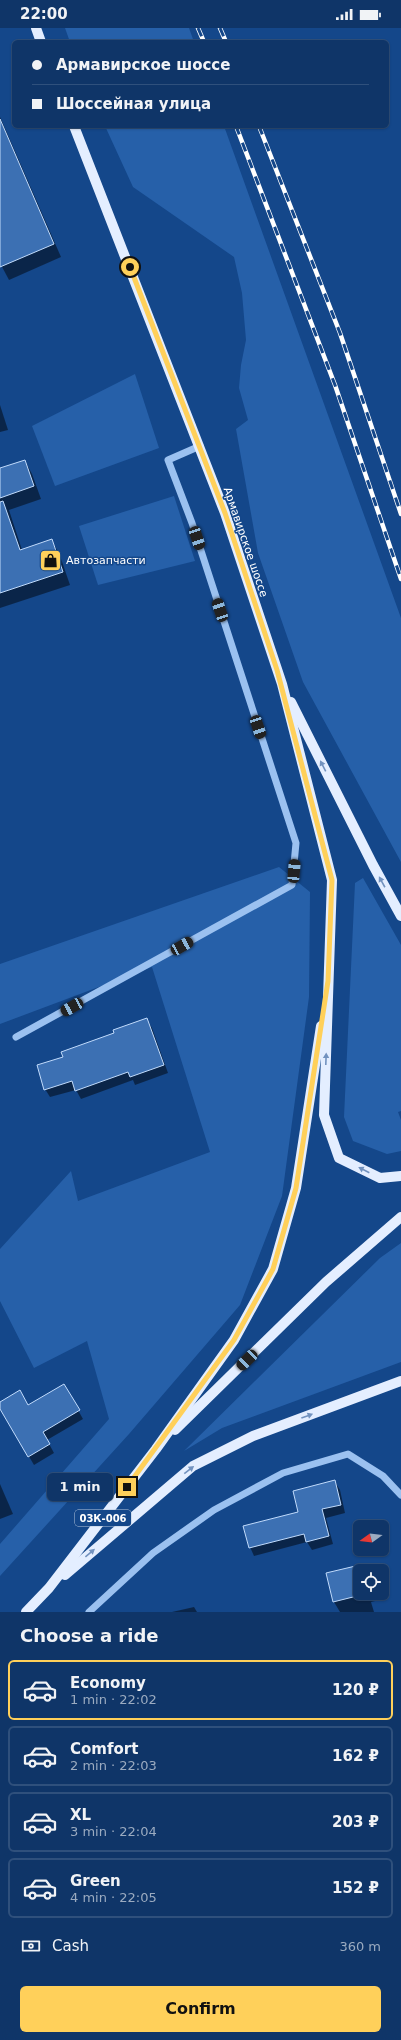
<!DOCTYPE html>
<meta charset="utf-8">
<style>
:root{--surface:#0f3568;--page:#183d6e;--text:#f1f3f6;--muted:#9babc0;--line:#2f507c;--accent:#ffd05a}
body{margin:0;font-family:"DejaVu Sans",sans-serif;background:var(--page);color:var(--text);height:100vh;display:flex;flex-direction:column;font-size:15px;white-space:nowrap}
*{box-sizing:border-box;margin:0}
p{font-size:13px;color:var(--muted)}
.icon{flex:none;width:22px;height:22px;fill:none;stroke:currentColor;stroke-width:2;stroke-linecap:round;stroke-linejoin:round}
.map{position:relative;height:1584px;overflow:hidden}
.drawer{display:flex;flex-direction:column;background:var(--surface);flex:1}
.drawer>*{flex:none}
.hud{position:absolute;left:12px;top:12px;width:377px;height:88px;border-radius:6px;box-shadow:0 1px 3px #0004,0 0 0 1px var(--line);display:grid;align-content:center;height:88px;padding:0 20px;background:var(--surface)}
.needle{width:26px;rotate:255deg}
.controls{position:absolute;left:353px;top:1492px;display:grid;gap:8px}
.controls a{display:grid;place-items:center;width:36px;height:36px;border-radius:6px;background:var(--surface);box-shadow:0 1px 3px #0004,0 0 0 1px var(--line);font-size:20px}
.end{position:absolute;width:18px;height:18px;margin:-9px;border:5px solid #ffd05a;background:#111;box-shadow:0 0 0 2px #111}
.from{border-radius:50%}
.bubble{position:absolute;height:28px;border-radius:6px;background:var(--surface);box-shadow:0 1px 3px #0004,0 0 0 1px var(--line);font-size:13px;font-weight:600;line-height:28px;text-align:center}
.car{position:absolute;width:12px;height:24px;margin:-12px -6px;border-radius:5px;box-shadow:0 0 3px 1px #0007;background:linear-gradient(#222 24%,#8ab4d8 0 40%,#222 0 76%,#8ab4d8 0 86%,#222 0)}
.hud b{display:flex;align-items:center;gap:14px;height:38px;font-size:15px}
.hud b+b{border-top:1px solid var(--line)}
.hud i{width:10px;height:10px;background:var(--text)}
ul{padding:0;list-style:none}
li{display:flex;align-items:center;gap:12px;height:60px;margin:0 8px 6px;padding:0 12px;border:2px solid var(--line);border-radius:6px}
li div{flex:1}
li b{display:block;font-size:15px}
li em{font-style:normal;font-weight:600}
li.active{border-color:var(--accent)}
li>.icon{width:36px;height:36px;stroke-width:1.5}
h2{padding:0 20px;font-size:18px;line-height:48px}
.pay{display:flex;align-items:center;gap:10px;height:44px;padding:0 20px;font-size:15px}
.pay p{margin-inline-start:auto}
.primary-button{display:flex;gap:8px;margin-top:auto;padding:8px 20px}
.primary-button a{flex:1;height:46px;border-radius:6px;background:var(--accent);color:#111;font-size:16px;font-weight:600;line-height:46px;text-align:center}
.status{display:flex;justify-content:space-between;align-items:center;height:28px;padding:0 20px;background:var(--surface);direction:ltr}
.status svg{height:11px;fill:currentColor}
.map>svg:first-child{display:block}
.green{fill:#2660a9}
.shadow{fill:#0007}
.building{fill:#3c70b3;stroke:#c1dbfc}
.lines{fill:none;stroke-linecap:round;stroke-linejoin:round}
.minor{stroke:#9bc1f0;stroke-width:7}
.major{stroke:#e4eeff;stroke-width:10}
.rail-casing{stroke:#fff;stroke-width:4.5}
.rail{stroke:#14478a;stroke-width:3;stroke-dasharray:9;stroke-linecap:butt}
.oneway{fill:#7292bf}
.route{stroke:#ffd05a;stroke-width:5}
.labels{text-anchor:middle;stroke-width:3;stroke-linejoin:round;paint-order:stroke}
.shield{fill:#14478a;stroke:#b8c8dc;stroke-width:1}
.shield-label{font-size:10px;font-weight:bold;fill:#fff}
.street-label{font-size:11px;fill:#fff;stroke:#14478a}
.poi-label{font-size:11px;fill:#fff;stroke:#14478a;text-anchor:start}
</style>
<div class="status"><b>22:00</b><svg viewBox="0 0 49 12"><path d="M0 12V9h3v3zM5 12V6h3v6zM10 12V3h3v9zM15 12V0h3v12zM26 1h20v11H26zM47 4h2v5h-2z"/></svg></div>
<div class="map">
<svg width="401" height="1584" viewBox="0 0 401 1584">
<rect width="100%" height="100%" fill="#14478a"/>
<!-- green -->
<g class="green">
<path d="M65,0H189L194,14H70Z"/>
<path d="M105,98H224L401,590V834L303,654L258,525L236,401L248,392L239,360L241,337L246,312L242,265L234,229L133,159Z"/>
<path d="M135,346L159,420L55,458L32,398Z"/>
<path d="M174,468L195,533L98,557L79,498Z"/>
<path d="M279,839L310,864L309,969L282,1168L240,1277L129,1406L0,1548V1516L109,1391L87,1313L34,1340L0,1273V1221L71,1143L78,1173L210,1124L152,939L0,996V936Z"/>
<path d="M363,850L401,917V1083L398,1084L401,1092V1123L387,1126L353,1113L344,1089L355,855Z"/>
<path d="M401,1215V1334L222,1400L184,1423L380,1230Z"/>
</g>
<!-- shadow -->
<g class="shadow">
<path d="M0,89L61,229L9,252L0,235Z"/>
<path d="M0,377L8,402L0,404Z"/>
<path d="M25,433L32,446L41,471L9,482L22,522L51,512L59,525L70,557L0,580V441Z"/>
<path d="M147,992L152,1000L168,1045L135,1057L133,1052L81,1071L76,1062L50,1069L45,1061L64,1030Z"/>
<path d="M64,1357L83,1391L47,1412L54,1425L34,1437L0,1379V1375L28,1378Z"/>
<path d="M335,1454L340,1462L345,1485L326,1490L333,1516L312,1522L307,1514L254,1528L250,1519L299,1485Z"/>
<path d="M0,1456L13,1486L0,1491Z"/>
<path d="M363,1537L367,1543H360V1565H373L375,1573L371,1574L374,1584H340L334,1574Z"/>
<path d="M194,1579L197,1584H172Z"/>
</g>
<!-- building -->
<g class="building">
<path d="M0,91L54,216L0,239Z"/>
<path d="M25,432L34,458L0,470V440Z"/>
<path d="M3,473L20,522L52,511L63,544L0,565V474Z"/>
<path d="M147,990L164,1037L130,1049L128,1044L75,1063L72,1053L44,1062L37,1037L63,1029L61,1024L114,1005L113,1002Z"/>
<path d="M64,1356L80,1382L43,1404L50,1416L28,1429L0,1381V1374L20,1362L28,1377Z"/>
<path d="M335,1452L341,1477L322,1481L329,1508L306,1514L304,1506L249,1520L243,1498L298,1484L293,1463Z"/>
<path d="M364,1536L366,1543H360V1565H369L333,1574L326,1545Z"/>
</g>
<g class="lines">
<!-- minor -->
<g class="minor">
<path d="M16,1009L292,857L296,815L192,495L168,432L200,418"/>
<path d="M89,1584L153,1525L214,1482L283,1445L348,1426L383,1448L401,1467"/>
</g>
<!-- major -->
<g class="major">
<path d="M36,0L41,14"/>
<path d="M74,98L225,485L282,656L332,852L324,1087L339,1130L380,1150L401,1148"/>
<path d="M291,674L373,837L401,888"/>
<path d="M175,1402L326,1254L401,1189"/>
<path d="M65,1547L193,1438L253,1408L401,1353"/>
<path d="M26,1584L49,1560L156,1421L234,1312L273,1241L296,1160L321,998"/>
</g>
<defs>
<g id="rail">
<path d="M198,0L204,14"/>
<path d="M220,0L226,14"/>
<path d="M236,98L335,357L401,551"/>
<path d="M259,98L340,305L401,486"/>
</g>
</defs>
<!-- rail casing -->
<use href="#rail" class="rail-casing"/>
<!-- rail -->
<use href="#rail" class="rail"/>
</g>
<!-- one-way arrows -->
<defs><path id="oneway-solid" d="M-6-.8H1V-3.2L6.5 0L1 3.2V.8H-6Z"/></defs>
<g class="oneway">
<use href="#oneway-solid" transform="translate(323 738) rotate(-117)"/>
<use href="#oneway-solid" transform="translate(382 854) rotate(-119)"/>
<use href="#oneway-solid" transform="translate(326 1031) rotate(-88)"/>
<use href="#oneway-solid" transform="translate(364 1142) rotate(-153)"/>
<use href="#oneway-solid" transform="translate(307 1388) rotate(-20)"/>
<use href="#oneway-solid" transform="translate(189 1442) rotate(-38)"/>
<use href="#oneway-solid" transform="translate(90 1525) rotate(-40)"/>
</g>
<g class="lines">
<!-- route -->
<path class="route" d="M127,1459L234,1312L273,1241L296,1160L328,953L332,852L277,642L225,485L130,239"/>
</g>
<!-- icons -->
<defs>
<symbol id="shop-square" viewBox="-11 -11 22 22"><rect x="-9" y="-9" width="18" height="18" rx="4" fill="#ffd05a" stroke="#14478a"/><path d="M-5-2.5h2.3a2.7 3.5 0 0 1 5.4 0H5L5.5 6h-11ZM-1.5-2.5h3a1.5 2.3 0 0 0-3 0Z" fill="#111"/></symbol>
</defs>
<g fill-rule="evenodd">
<use href="#shop-square" x="38" y="520" width="25" height="25"/>
</g>
<g class="labels">
<!-- shield labels -->
<rect class="shield" x="75" y="1482" width="56" height="16" rx="3"/>
<g class="shield-label">
<text x="103" y="1494">03К-006</text>
</g>
<!-- street labels -->
<g class="street-label">
<text transform="translate(246 514) rotate(71)" y="4">Армавирское шоссе</text>
</g>
<!-- poi labels -->
<g class="poi-label">
<text x="66" y="536">Автозапчасти</text>
</g>
</g>
</svg>
<div class="controls">
<a><svg class="needle" viewBox="-14 -14 28 28"><path d="M0-13l5 13h-10z" fill="#e53935"/><path d="M0 13l5-13h-10z" fill="#9babc0"/></svg></a>
<a><svg class="icon" aria-label="locate" viewBox="0 0 24 24"><circle cx="12" cy="12" r="6"/><path d="M12 2v4M12 18v4M2 12h4M18 12h4"/></svg></a>
</div>
<i class="end from" style="left:130px;top:239px"></i>
<i class="end" style="left:127px;top:1459px"></i>
<div class="bubble" style="left:47px;top:1445px;width:66px">1 min</div>
<i class="car" style="left:197px;top:510px;rotate:162deg"></i>
<i class="car" style="left:220px;top:582px;rotate:342deg"></i>
<i class="car" style="left:258px;top:699px;rotate:162deg"></i>
<i class="car" style="left:294px;top:843px;rotate:5deg"></i>
<i class="car" style="left:182px;top:918px;rotate:61deg"></i>
<i class="car" style="left:72px;top:979px;rotate:241deg"></i>
<i class="car" style="left:247px;top:1332px;rotate:226deg"></i>
<div class="hud">
<b><i class="from"></i>Армавирское шоссе</b>
<b><i></i>Шоссейная улица</b>
</div>
</div>
<section class="drawer">
<h2>Choose a ride</h2>
<ul>
<li class="active"><svg class="icon" aria-label="car" viewBox="0 0 24 24"><path d="M5 17H2v-5l4-1 3-4h7l3 4 3 1v5h-3M9 17h6M6 11h13"/><circle cx="7" cy="17" r="2"/><circle cx="17" cy="17" r="2"/></svg><div><b>Economy</b><p>1 min · 22:02</p></div><em>120 ₽</em></li>
<li><svg class="icon" aria-label="car" viewBox="0 0 24 24"><path d="M5 17H2v-5l4-1 3-4h7l3 4 3 1v5h-3M9 17h6M6 11h13"/><circle cx="7" cy="17" r="2"/><circle cx="17" cy="17" r="2"/></svg><div><b>Comfort</b><p>2 min · 22:03</p></div><em>162 ₽</em></li>
<li><svg class="icon" aria-label="car" viewBox="0 0 24 24"><path d="M5 17H2v-5l4-1 3-4h7l3 4 3 1v5h-3M9 17h6M6 11h13"/><circle cx="7" cy="17" r="2"/><circle cx="17" cy="17" r="2"/></svg><div><b>XL</b><p>3 min · 22:04</p></div><em>203 ₽</em></li>
<li><svg class="icon" aria-label="car" viewBox="0 0 24 24"><path d="M5 17H2v-5l4-1 3-4h7l3 4 3 1v5h-3M9 17h6M6 11h13"/><circle cx="7" cy="17" r="2"/><circle cx="17" cy="17" r="2"/></svg><div><b>Green</b><p>4 min · 22:05</p></div><em>152 ₽</em></li>
</ul>
<div class="pay"><svg class="icon" aria-label="cash" viewBox="0 0 24 24"><path d="M3 7h18v10H3z"/><circle cx="12" cy="12" r="2"/></svg>Cash<p>360 m</p></div>
<div class="primary-button"><a>Confirm</a></div>
</section>
